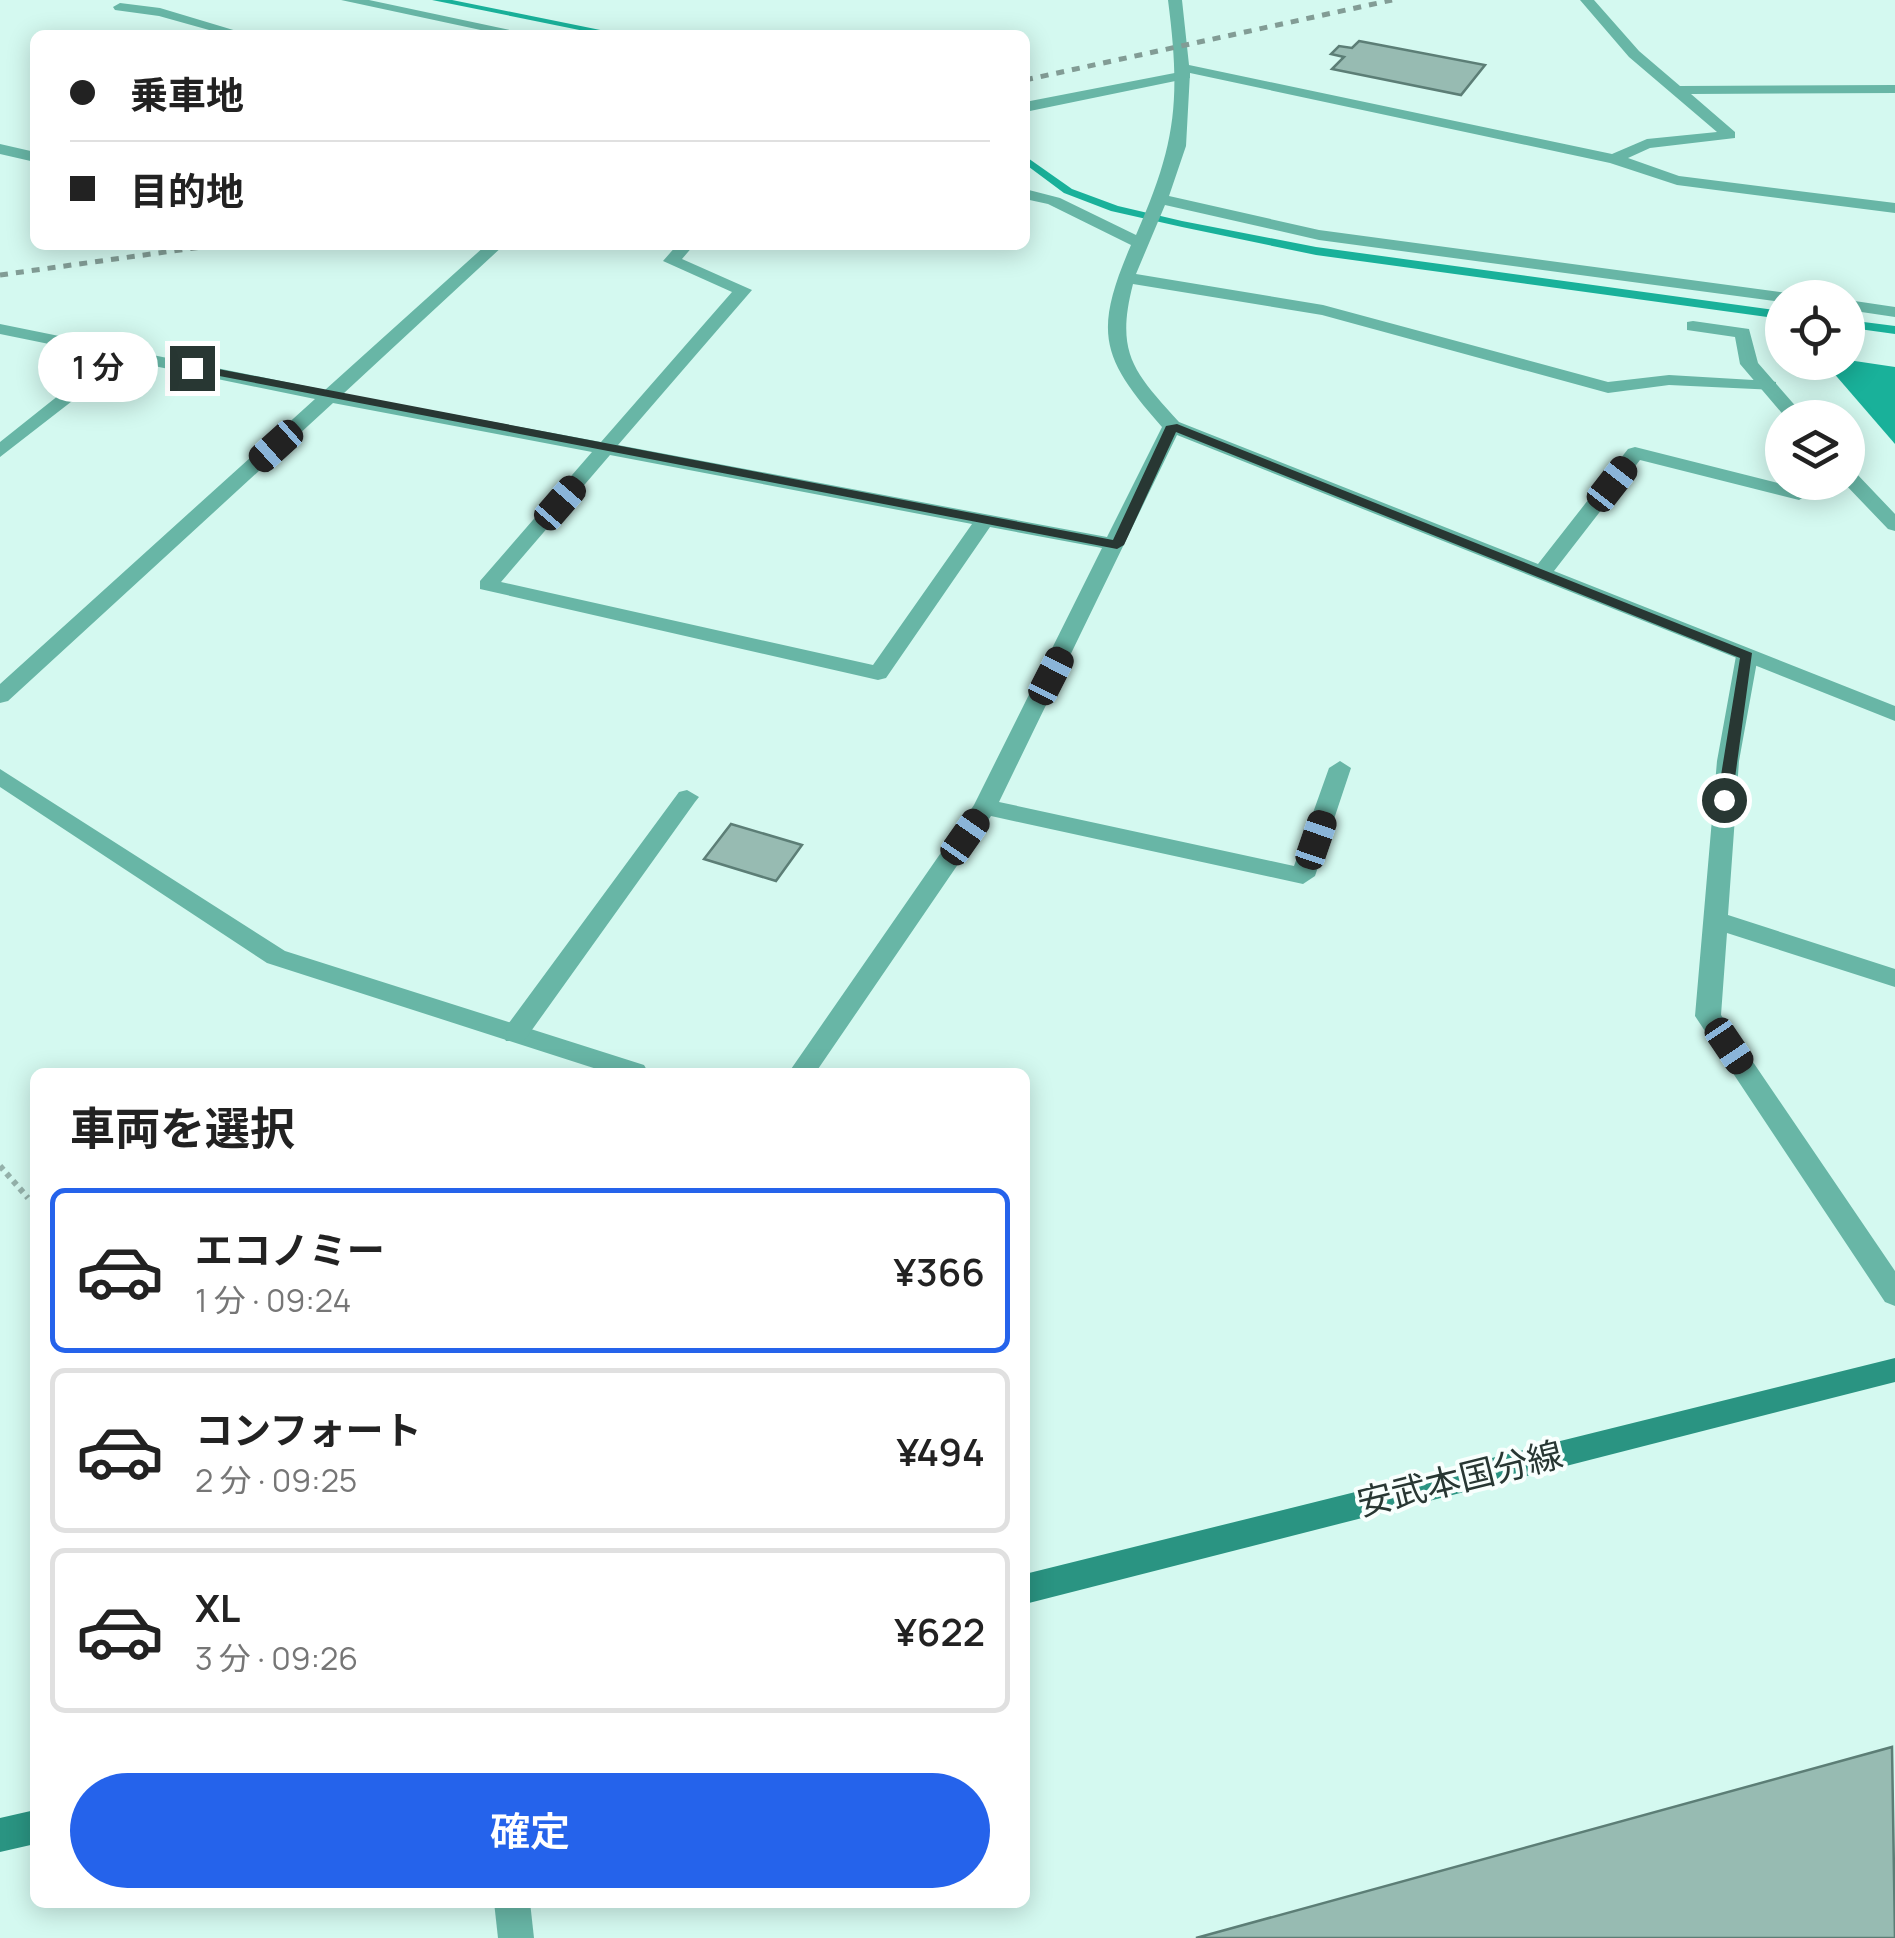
<!DOCTYPE html>
<html lang="ja">
<meta charset="utf-8">
<style>
:root{--surface:#fff;--page:#f2f2f2;--text:#222;--muted:#767676;--line:#e0e0e0;--accent:#2563eb}
body{margin:0;font-family:Manrope,"Noto Sans JP",sans-serif;background:var(--page);color:var(--text);height:100vh;display:flex;flex-direction:column;font-size:38px;white-space:nowrap}
*{box-sizing:border-box;margin:0}
p{font-size:32px;color:var(--muted)}
.icon{flex:none;width:55px;height:55px;fill:none;stroke:currentColor;stroke-width:2;stroke-linecap:round;stroke-linejoin:round}
.map{position:relative;flex:1;overflow:hidden}
.panel{position:absolute;left:30px;top:1068px;width:1000px;height:840px;display:flex;flex-direction:column;background:var(--surface);border-radius:15px;box-shadow:0 5px 25px #0003}
.panel>*{flex:none}
.hud{position:absolute;left:30px;top:30px;width:1000px;height:220px;border-radius:15px;box-shadow:0 5px 25px #0003;display:grid;align-content:center;height:220px;padding:0 40px;background:var(--surface)}
.buttons{position:absolute;left:1765px;top:280px;display:grid;gap:20px}
.buttons a{display:grid;place-items:center;width:100px;height:100px;border-radius:50%;background:var(--surface);box-shadow:0 5px 25px #0003;font-size:50px}
.end{position:absolute;width:45px;height:45px;margin:-22px;border:12px solid #283733;background:#fff;box-shadow:0 0 0 5px #fff}
.from{border-radius:50%}
.bubble{position:absolute;height:70px;border-radius:35px;background:var(--surface);box-shadow:0 5px 25px #0003;font-size:32px;font-weight:600;line-height:70px;text-align:center}
.car{position:absolute;width:30px;height:60px;margin:-30px -15px;border-radius:12px;box-shadow:0 0 8px 2px #0007;background:linear-gradient(#222 24%,#8ab4d8 0 40%,#222 0 76%,#8ab4d8 0 86%,#222 0)}
.hud b{display:flex;align-items:center;gap:35px;height:95px;font-size:38px}
.hud b+b{border-top:2px solid var(--line)}
.hud i{width:25px;height:25px;background:var(--text)}
ul{padding:0;list-style:none}
li{display:flex;align-items:center;gap:30px;height:165px;margin:0 20px 15px;padding:0 20px;border:5px solid var(--line);border-radius:15px}
li div{flex:1}
li b{display:block;font-size:38px}
li em{font-style:normal;font-weight:600}
li.active{border-color:var(--accent)}
li>.icon{width:90px;height:90px;stroke-width:1.5}
h2{padding:0 40px;font-size:45px;line-height:120px}
.button{display:flex;gap:20px;margin-top:auto;padding:20px 40px}
.button a{flex:1;height:115px;border-radius:60px;background:var(--accent);color:#fff;font-size:40px;font-weight:600;line-height:115px;text-align:center}
.map>svg:first-child{display:block}
.water{fill:#19b19a}
.lines{fill:none;stroke-linecap:round;stroke-linejoin:round}
.stream{fill:#19b19a;fill-rule:evenodd}
.building{fill:#97bbb2;stroke:#5c7e76;stroke-width:2.5}
.path{stroke:#95b2ab;stroke-width:6;stroke-dasharray:5 5;stroke-linecap:butt}
.lane{fill:#68b6a6;fill-rule:evenodd}
.street{fill:#68b6a6;fill-rule:evenodd}
.secondary{fill:#2a9482;fill-rule:evenodd}
.rail{stroke:#829c95;stroke-width:5;stroke-dasharray:8 8;stroke-linecap:butt}
.route{fill:#283733}
.labels{text-anchor:middle;stroke-width:8;stroke-linejoin:round;paint-order:stroke}
.near-street-label{font-size:35px;fill:#283733;stroke:#f8fffd}
</style>
<div class="map">
<svg width="1895" height="1938" viewBox="0 0 1895 1938">
<rect width="100%" height="100%" fill="#d4f9f0"/>
<!-- water -->
<path class="water" d="M1848,360L1895,367V444L1825,363Z"/>
<g class="lines">
<!-- stream -->
<g class="stream">
<path d="M432,0H452L625,35H604Z"/>
<path d="M1025,156L1072,189L1118,206L1182,221L1316,247L1782,311V319L1316,255L1182,227L1111,211L1064,193L1025,164Z"/>
<path d="M1848,320L1895,326V334L1859,329L1854,360L1848,364L1844,363L1848,362Z"/>
</g>
</g>
<!-- building -->
<g class="building">
<path d="M1359,41L1485,65L1461,95L1332,69L1344,57L1331,54L1339,46L1352,48Z"/>
<path d="M731,824L802,845L776,881L704,859Z"/>
<path d="M1892,1747L1895,1938H1196Z"/>
</g>
<g class="lines">
<!-- path -->
<path class="path" d="M0,1166L28,1198"/>
<!-- lane -->
<g class="lane">
<path d="M1185,71L1190,72V78L1025,112V102Z"/>
<path d="M1693,321L1749,329L1758,363L1806,418H1786L1740,364L1735,337L1687,330V322Z"/>
<path d="M1848,470L1855,472L1895,514V531L1888,529L1843,482H1848Z"/>
<path d="M1747,650L1758,656L1739,761L1728,915L1895,969V987L1727,933L1721,1015L1895,1271V1306L1885,1302L1695,1016L1717,761L1736,656Z"/>
<path d="M0,769L285,951L644,1065L648,1072H606L267,963L0,787Z"/>
</g>
<!-- street -->
<g class="street">
<path d="M341,0H369L533,35H504Z"/>
<path d="M1168,0H1182L1189,65L1612,154L1647,139L1717,132L1629,57L1580,0H1594L1639,51L1680,86L1895,85V93L1691,94L1735,132V138L1650,148L1628,158L1679,176L1895,203V213L1677,185L1610,163L1190,73L1186,146L1169,196L1319,230L1788,293L1796,298H1782V302L1319,240L1165,205L1136,274L1323,305L1608,382L1669,375L1770,381L1776,382V390L1669,385L1608,393L1322,315L1133,284C1115,354 1134,372 1179,422L1538,564L1628,449L1635,447L1806,490L1809,494L1799,500L1640,460L1554,571L1895,706V721L1177,435L999,802L1294,866L1329,768L1340,761L1351,768L1315,876L1303,884L991,816L816,1072H789L974,805L1102,548L990,527L886,678L878,680L480,589V581L592,452L333,403L8,701L0,703V684L315,399L125,360L0,457V442L108,356L0,334V324L325,390L486,245H504L343,394L601,442L732,292L663,261L677,245H694L682,259L752,290L618,445L1107,537L1162,427C1101,358 1093,333 1131,245L1048,204L1025,199V189L1060,198L1136,235C1176,144 1181,101 1168,0ZM610,455L972,524L873,665L501,582Z"/>
<path d="M120,3L160,8L250,35H227L159,16L115,10L113,7Z"/>
<path d="M0,144L35,152V162L0,154Z"/>
<path d="M1848,300L1895,307V317L1848,310Z"/>
<path d="M687,790L699,797L695,802L524,1041H506L502,1034L506,1027L679,792Z"/>
<path d="M494,1902H530L534,1938H498Z"/>
</g>
<!-- secondary -->
<g class="secondary">
<path d="M1895,1358V1382L1025,1604V1574Z"/>
<path d="M35,1810V1844L0,1852V1818Z"/>
</g>
<!-- rail -->
<g class="rail">
<path d="M1025,80L1392,0"/>
<path d="M0,275L216,245"/>
</g>
</g>
<!-- route -->
<path class="route" d="M192,364L1113,540L1166,426L1177,424L1752,653L1732,800L1724,805L1717,800L1740,658L1176,432L1124,545L1117,549L188,370Z"/>
<g class="labels">
<!-- near-street labels -->
<g class="near-street-label">
<text transform="translate(1460 1479) rotate(-14)" y="12">安武本国分線</text>
</g>
</g>
</svg>
<div class="buttons">
<a><svg class="icon" aria-label="locate" viewBox="0 0 24 24"><circle cx="12" cy="12" r="6"/><path d="M12 2v4M12 18v4M2 12h4M18 12h4"/></svg></a>
<a><svg class="icon" aria-label="layers" viewBox="0 0 24 24"><path d="M12 4l9 5-9 5-9-5zM3 14l9 5 9-5"/></svg></a>
</div>
<i class="end from" style="left:1724px;top:800px"></i>
<i class="end" style="left:192px;top:368px"></i>
<div class="bubble" style="left:38px;top:332px;width:120px">1 分</div>
<i class="car" style="left:276px;top:446px;rotate:228deg"></i>
<i class="car" style="left:1612px;top:484px;rotate:38deg"></i>
<i class="car" style="left:560px;top:503px;rotate:41deg"></i>
<i class="car" style="left:1051px;top:676px;rotate:27deg"></i>
<i class="car" style="left:965px;top:837px;rotate:35deg"></i>
<i class="car" style="left:1316px;top:840px;rotate:19deg"></i>
<i class="car" style="left:1729px;top:1046px;rotate:146deg"></i>
<div class="hud">
<b><i class="from"></i>乗車地</b>
<b><i></i>目的地</b>
</div>
<section class="panel">
<h2>車両を選択</h2>
<ul>
<li class="active"><svg class="icon" aria-label="car" viewBox="0 0 24 24"><path d="M5 17H2v-5l4-1 3-4h7l3 4 3 1v5h-3M9 17h6M6 11h13"/><circle cx="7" cy="17" r="2"/><circle cx="17" cy="17" r="2"/></svg><div><b>エコノミー</b><p>1 分 · 09:24</p></div><em>¥366</em></li>
<li><svg class="icon" aria-label="car" viewBox="0 0 24 24"><path d="M5 17H2v-5l4-1 3-4h7l3 4 3 1v5h-3M9 17h6M6 11h13"/><circle cx="7" cy="17" r="2"/><circle cx="17" cy="17" r="2"/></svg><div><b>コンフォート</b><p>2 分 · 09:25</p></div><em>¥494</em></li>
<li><svg class="icon" aria-label="car" viewBox="0 0 24 24"><path d="M5 17H2v-5l4-1 3-4h7l3 4 3 1v5h-3M9 17h6M6 11h13"/><circle cx="7" cy="17" r="2"/><circle cx="17" cy="17" r="2"/></svg><div><b>XL</b><p>3 分 · 09:26</p></div><em>¥622</em></li>
</ul>
<div class="button"><a>確定</a></div>
</section>
</div>
